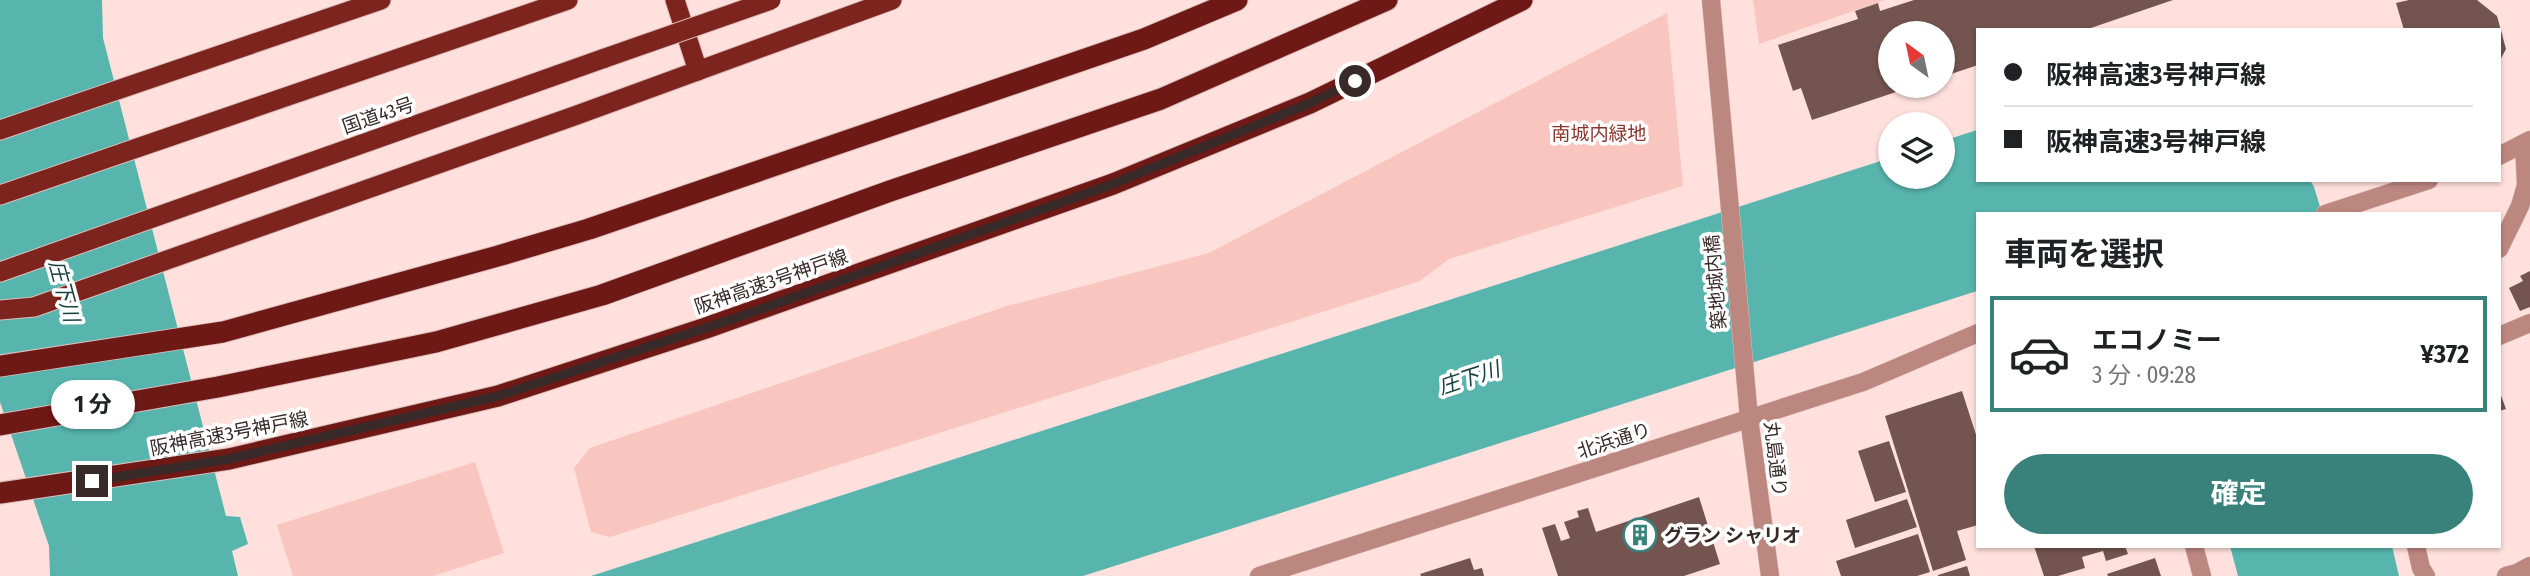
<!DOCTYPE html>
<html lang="ja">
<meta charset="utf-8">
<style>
:root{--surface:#fff;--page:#f6f6f6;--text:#202124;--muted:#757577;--line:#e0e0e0;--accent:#39817b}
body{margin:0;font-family:"Fira Sans Condensed","Noto Sans JP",sans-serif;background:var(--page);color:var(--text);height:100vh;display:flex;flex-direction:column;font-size:26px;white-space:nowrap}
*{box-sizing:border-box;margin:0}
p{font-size:23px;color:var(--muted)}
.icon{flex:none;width:38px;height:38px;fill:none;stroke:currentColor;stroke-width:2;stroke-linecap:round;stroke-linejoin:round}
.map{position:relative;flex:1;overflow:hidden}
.details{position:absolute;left:1976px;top:212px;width:525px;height:336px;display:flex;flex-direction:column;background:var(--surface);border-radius:0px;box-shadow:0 2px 5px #0004}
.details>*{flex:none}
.guide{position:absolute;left:1976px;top:28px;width:525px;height:154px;border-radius:0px;box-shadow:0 2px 5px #0004;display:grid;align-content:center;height:154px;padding:0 28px;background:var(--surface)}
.needle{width:46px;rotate:327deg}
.fabs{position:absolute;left:1878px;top:21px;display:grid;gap:14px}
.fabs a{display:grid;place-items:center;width:77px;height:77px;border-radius:50%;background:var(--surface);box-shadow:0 2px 5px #0004;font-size:35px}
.end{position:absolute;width:32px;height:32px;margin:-16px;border:9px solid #382a28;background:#fff;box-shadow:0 0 0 4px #fff}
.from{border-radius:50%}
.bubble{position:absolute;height:49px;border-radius:24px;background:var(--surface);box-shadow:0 2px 5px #0004;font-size:23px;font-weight:700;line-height:49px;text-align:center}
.guide b{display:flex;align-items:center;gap:24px;height:66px;font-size:26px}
.guide b+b{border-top:2px solid var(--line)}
.guide i{width:18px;height:18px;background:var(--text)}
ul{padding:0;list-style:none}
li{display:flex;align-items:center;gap:21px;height:116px;margin:0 14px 10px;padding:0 14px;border:4px solid transparent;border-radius:0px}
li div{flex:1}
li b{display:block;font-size:26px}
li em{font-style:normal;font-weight:700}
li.current{border-color:var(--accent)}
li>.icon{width:63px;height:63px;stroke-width:1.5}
h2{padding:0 28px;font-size:32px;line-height:84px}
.primary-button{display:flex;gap:14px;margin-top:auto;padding:14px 28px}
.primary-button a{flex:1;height:80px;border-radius:42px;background:var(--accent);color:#fff;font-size:28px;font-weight:700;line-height:80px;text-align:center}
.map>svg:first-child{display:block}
.green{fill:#f9c6bf}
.water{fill:#57b5ad}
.building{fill:#73544f}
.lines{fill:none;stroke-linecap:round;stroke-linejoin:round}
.minor-casing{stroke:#dbbfbc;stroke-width:19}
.trunk-casing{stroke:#dbbfbc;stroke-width:21}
.motorway-casing{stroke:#dbbfbc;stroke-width:23}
.minor{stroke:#bc877f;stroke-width:18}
.trunk{stroke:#7e241f;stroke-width:19}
.motorway{stroke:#6e1915;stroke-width:21}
.trunk-bridge-casing{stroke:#dbbfbc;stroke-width:21;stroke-linecap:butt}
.trunk-bridge{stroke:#7e241f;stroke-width:19}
.route{stroke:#382a28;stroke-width:9}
.labels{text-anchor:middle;stroke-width:7;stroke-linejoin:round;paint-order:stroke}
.street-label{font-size:19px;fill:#382a28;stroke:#fff}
.park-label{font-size:19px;fill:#8b352d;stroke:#fff}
.poi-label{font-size:19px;font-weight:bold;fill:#382a28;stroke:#fff;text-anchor:start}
.water-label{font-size:21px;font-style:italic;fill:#17423f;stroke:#fff}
</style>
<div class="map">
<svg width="2530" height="576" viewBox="0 0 2530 576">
<rect width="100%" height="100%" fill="#ffe0dc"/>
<!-- green -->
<g class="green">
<path d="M1753,0H1885L1759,44Z"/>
<path d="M1667,13L1683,186L1449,259L1420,281L610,537L591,532L574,468L590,448L1007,306L1209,253Z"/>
<path d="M475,462L504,553L433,576H293L277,525Z"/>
</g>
<!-- water -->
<g class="water">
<path d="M0,0H102L103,38L226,516L240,517L248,544L232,551L238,576H50L49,546L0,402Z"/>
<path d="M1977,130L1978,180H2310L2314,187L2322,213L1978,214L1977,291L1083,576H591L1890,158V177H1942L1943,141Z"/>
<path d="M2230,546H2392L2399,576H2238Z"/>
</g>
<!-- building -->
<g class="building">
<path d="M1914,0H2173L2085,30H1978V65L1942,77V33H1890V86H1914L1812,120L1801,88L1793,91L1778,45L1858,19L1855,11L1878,3L1880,11Z"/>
<path d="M2409,0H2477L2497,16L2506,49L2499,62V30H2404L2396,3Z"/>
<path d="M2530,271V307L2520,311L2509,288L2523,281L2520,276Z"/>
<path d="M2499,390L2506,409L2499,411Z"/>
<path d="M1962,391L1978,441V525L1957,531L1966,560L1933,571L1885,416Z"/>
<path d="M1889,441L1906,492L1875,502L1858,451Z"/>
<path d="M1699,497L1720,564L1684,576H1558L1542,528L1555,524L1561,541L1570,538L1564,522L1579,517L1577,511L1588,508L1596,532Z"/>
<path d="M1907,499L1917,527L1855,548L1846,520Z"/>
<path d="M1918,534L1930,572L1917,576H1841L1836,561Z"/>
<path d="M2034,546H2125L2128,554L2106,561L2103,551L2082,557L2085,568L2058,576H2044Z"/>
<path d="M1470,558L1474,570L1482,568L1484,576H1421L1420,574Z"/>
<path d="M2155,558L2161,576H2108L2107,574Z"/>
<path d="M1967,566L1970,576H1938V575Z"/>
</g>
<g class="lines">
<defs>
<g id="minor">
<path d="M1711,0L1749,418L1770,576"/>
<path d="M2499,156L2530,140"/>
<path d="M2325,214L2429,180"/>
<path d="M2499,249L2520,206L2526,185L2524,144"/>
<path d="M2499,336L2530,323"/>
<path d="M2194,546L2202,576"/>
<path d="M2416,546L2421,568L2426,576"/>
<path d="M1259,576L1863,382L1978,333"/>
<path d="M2506,576L2517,573L2530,566"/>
</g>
<g id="trunk">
<path d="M675,0L698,71"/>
<path d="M0,130L381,0"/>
<path d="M0,195L568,0"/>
<path d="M0,272L605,58"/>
<path d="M0,310L34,307L577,115L892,0"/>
</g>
<g id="motorway">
<path d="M0,366L223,332L498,256L589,229L1144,39L1237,0"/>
<path d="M0,425L218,387L436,342L602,295L890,191L1161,99L1387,0"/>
<path d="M0,493L229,459L498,396L706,328L1113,184L1310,103L1522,0"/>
</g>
</defs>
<!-- minor casing -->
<use href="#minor" class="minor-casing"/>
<!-- trunk casing -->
<use href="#trunk" class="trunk-casing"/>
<!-- motorway casing -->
<use href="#motorway" class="motorway-casing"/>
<!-- minor -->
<use href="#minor" class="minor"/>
<!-- trunk -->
<use href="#trunk" class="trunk"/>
<!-- motorway -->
<use href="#motorway" class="motorway"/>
<defs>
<path id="trunk-bridge" d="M605,58L771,0"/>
</defs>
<!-- trunk-bridge casing -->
<use href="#trunk-bridge" class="trunk-bridge-casing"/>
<!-- trunk-bridge -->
<use href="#trunk-bridge" class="trunk-bridge"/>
</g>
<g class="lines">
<!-- route -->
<path class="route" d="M92,481L229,459L498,396L730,320L1113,184L1310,103L1355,81"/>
</g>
<!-- icons -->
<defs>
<symbol id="building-ring" viewBox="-11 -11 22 22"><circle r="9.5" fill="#fff" stroke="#39817b" stroke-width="1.5"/><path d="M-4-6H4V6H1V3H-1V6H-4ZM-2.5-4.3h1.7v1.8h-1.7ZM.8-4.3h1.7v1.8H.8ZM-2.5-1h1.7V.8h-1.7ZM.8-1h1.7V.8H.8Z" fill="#39817b"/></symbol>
</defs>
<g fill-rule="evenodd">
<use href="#building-ring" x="1621" y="516" width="38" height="38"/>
</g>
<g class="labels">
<!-- street labels -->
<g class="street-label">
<text transform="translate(378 115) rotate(-19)" y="7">国道43号</text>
<text transform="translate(771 281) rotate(-19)" y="7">阪神高速3号神戸線</text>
<text transform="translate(1715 282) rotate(-95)" y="7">築地城内橋</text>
<text transform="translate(229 433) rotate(-11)" y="7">阪神高速3号神戸線</text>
<text transform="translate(1614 440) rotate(-18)" y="7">北浜通り</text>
<text transform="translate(1776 459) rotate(83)" y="7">丸島通り</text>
</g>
<!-- park labels -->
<g class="park-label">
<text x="1599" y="140">南城内緑地</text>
</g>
<!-- poi labels -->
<g class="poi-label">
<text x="1664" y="542">グラン シャリオ</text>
</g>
<!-- water labels -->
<g class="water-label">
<text transform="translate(64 291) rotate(75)" y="7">庄下川</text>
<text transform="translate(1469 378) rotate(-18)" y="7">庄下川</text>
</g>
</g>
</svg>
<div class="fabs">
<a><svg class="needle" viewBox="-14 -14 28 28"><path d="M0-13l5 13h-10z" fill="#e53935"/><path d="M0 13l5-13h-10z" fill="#757577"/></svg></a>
<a><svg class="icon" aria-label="layers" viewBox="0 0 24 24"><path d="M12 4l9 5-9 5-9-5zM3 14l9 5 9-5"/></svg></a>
</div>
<i class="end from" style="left:1355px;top:81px"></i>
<i class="end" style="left:92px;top:481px"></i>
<div class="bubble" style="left:51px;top:380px;width:84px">1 分</div>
<div class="guide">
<b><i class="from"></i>阪神高速3号神戸線</b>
<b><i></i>阪神高速3号神戸線</b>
</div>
<section class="details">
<h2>車両を選択</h2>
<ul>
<li class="current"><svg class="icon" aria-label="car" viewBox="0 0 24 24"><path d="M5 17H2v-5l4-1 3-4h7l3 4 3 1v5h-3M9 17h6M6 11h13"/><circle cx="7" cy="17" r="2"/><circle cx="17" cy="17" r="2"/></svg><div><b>エコノミー</b><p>3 分 · 09:28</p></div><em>¥372</em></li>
</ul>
<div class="primary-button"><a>確定</a></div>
</section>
</div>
